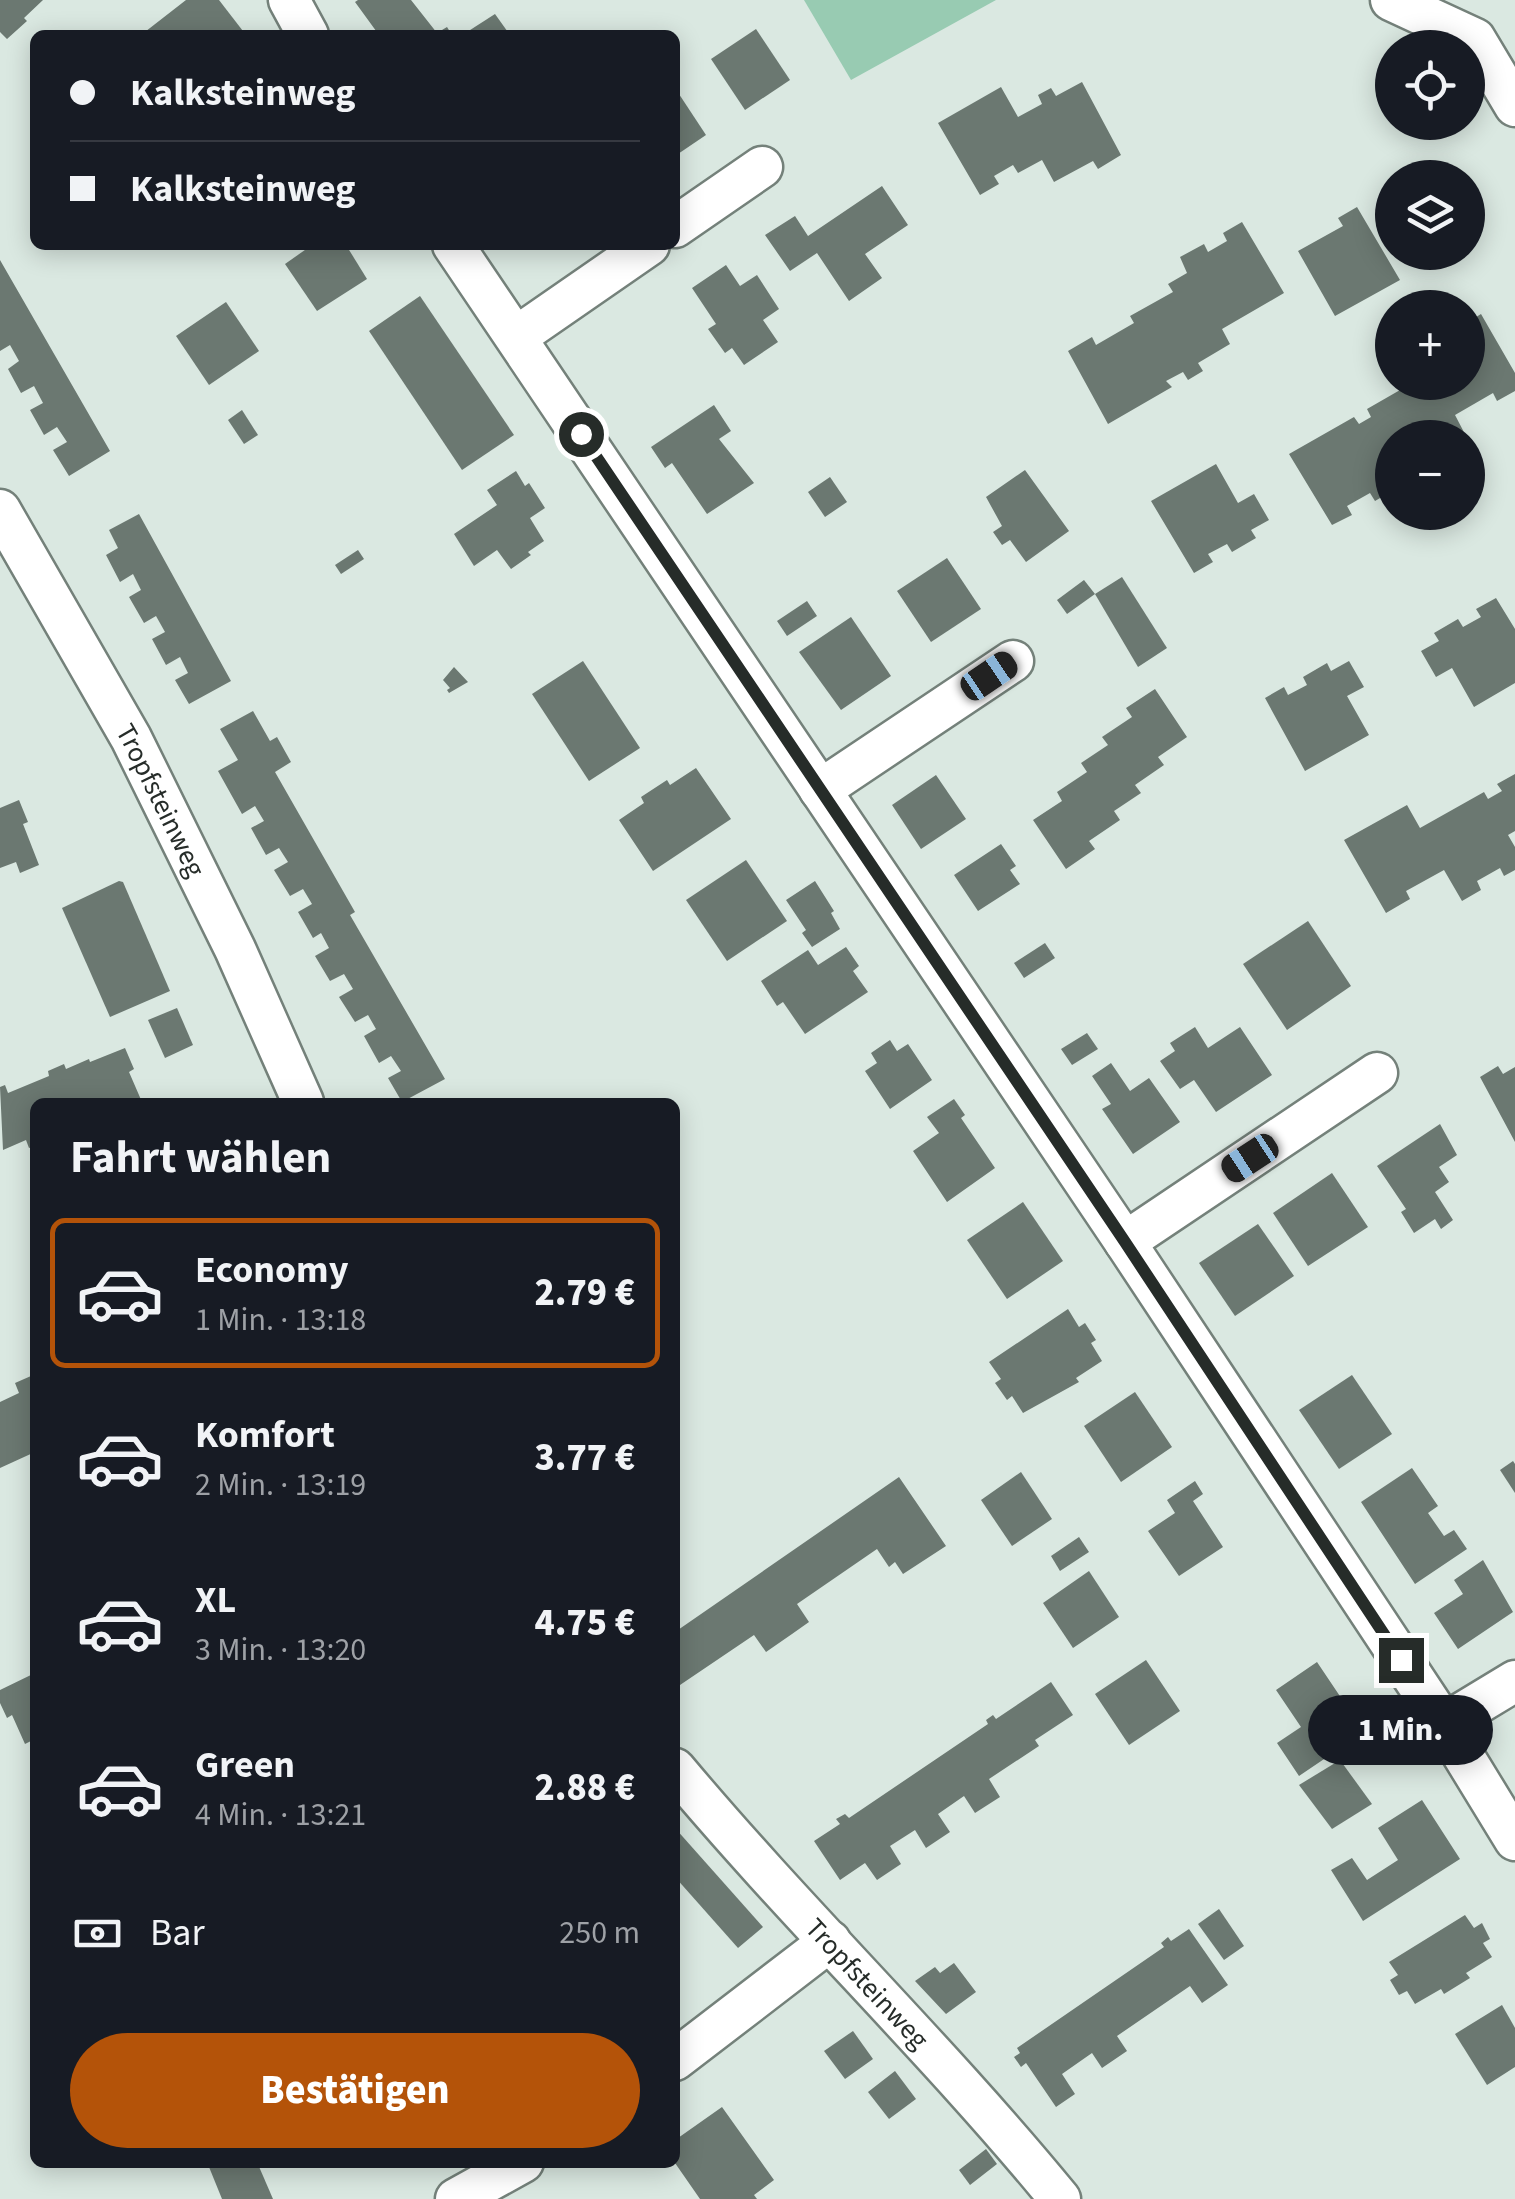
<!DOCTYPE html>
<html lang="de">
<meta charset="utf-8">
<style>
:root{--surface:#171b24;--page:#242831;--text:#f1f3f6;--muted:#9ea1a6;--line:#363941;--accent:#b45309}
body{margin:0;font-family:"Source Sans 3",sans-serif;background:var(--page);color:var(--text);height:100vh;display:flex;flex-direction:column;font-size:38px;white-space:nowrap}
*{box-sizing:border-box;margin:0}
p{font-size:32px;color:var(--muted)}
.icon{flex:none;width:55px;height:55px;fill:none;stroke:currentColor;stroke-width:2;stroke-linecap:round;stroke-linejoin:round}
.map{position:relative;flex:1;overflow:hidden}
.sheet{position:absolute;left:30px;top:1098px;width:650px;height:1070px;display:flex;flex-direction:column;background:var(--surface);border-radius:15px;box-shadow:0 5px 25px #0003}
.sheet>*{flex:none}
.guide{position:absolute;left:30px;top:30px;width:650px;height:220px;border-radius:15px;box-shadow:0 5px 25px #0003;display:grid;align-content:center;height:220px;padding:0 40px;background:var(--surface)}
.tools{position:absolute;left:1375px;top:30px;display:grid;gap:20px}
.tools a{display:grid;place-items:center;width:110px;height:110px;border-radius:50%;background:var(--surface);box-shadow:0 5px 25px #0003;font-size:50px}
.end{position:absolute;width:45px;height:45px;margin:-22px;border:12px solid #262c29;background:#fff;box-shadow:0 0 0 5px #fff}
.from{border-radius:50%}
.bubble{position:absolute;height:70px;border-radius:35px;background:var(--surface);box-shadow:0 5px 25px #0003;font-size:32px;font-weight:800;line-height:70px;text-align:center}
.car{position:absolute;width:30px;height:60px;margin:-30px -15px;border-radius:12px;box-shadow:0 0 8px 2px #0007;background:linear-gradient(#222 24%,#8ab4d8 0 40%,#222 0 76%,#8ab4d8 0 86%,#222 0)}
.guide b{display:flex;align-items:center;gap:35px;height:95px;font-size:38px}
.guide b+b{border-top:2px solid var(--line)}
.guide i{width:25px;height:25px;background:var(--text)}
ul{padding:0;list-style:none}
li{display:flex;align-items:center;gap:30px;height:150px;margin:0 20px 15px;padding:0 20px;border:5px solid transparent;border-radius:15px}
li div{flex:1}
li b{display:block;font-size:38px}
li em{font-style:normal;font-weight:800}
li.on{border-color:var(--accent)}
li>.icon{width:90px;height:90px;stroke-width:1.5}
h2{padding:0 40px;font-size:45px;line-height:120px}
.pay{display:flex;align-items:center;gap:25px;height:110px;padding:0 40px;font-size:38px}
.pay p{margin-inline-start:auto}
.action{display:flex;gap:20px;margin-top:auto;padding:20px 40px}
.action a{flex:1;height:115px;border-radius:60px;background:var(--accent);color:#fff;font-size:40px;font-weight:800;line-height:115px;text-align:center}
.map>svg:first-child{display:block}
.green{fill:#98cbb2}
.building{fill:#6b7871}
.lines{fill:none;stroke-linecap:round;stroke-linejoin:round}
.minor-casing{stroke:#74817a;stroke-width:45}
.minor{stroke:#fff;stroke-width:40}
.route{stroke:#262c29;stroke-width:12}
.labels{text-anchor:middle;stroke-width:8;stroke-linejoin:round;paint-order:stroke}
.street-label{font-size:28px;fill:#262c29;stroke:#fff}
</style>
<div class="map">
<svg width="1515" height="2199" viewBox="0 0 1515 2199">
<rect width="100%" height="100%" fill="#dae8e1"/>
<!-- green -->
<path class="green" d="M804,0H996L851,80Z"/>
<!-- building -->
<g class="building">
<path d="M0,0H43L24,18L27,21L7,39L0,32Z"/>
<path d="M186,0H219L246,35H141Z"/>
<path d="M358,0H411L437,33L447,27L452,35H379L355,2Z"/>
<path d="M495,14L510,35H469L467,32Z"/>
<path d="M756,29L790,80L745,110L711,59Z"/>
<path d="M1082,82L1121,155L1098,169L1093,161L1054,182L1042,160L1018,173L1013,165L994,176L999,184L980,195L938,123L1001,87L1018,117L1042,104L1038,95L1051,88L1056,96Z"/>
<path d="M675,88L706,135L675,156Z"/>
<path d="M882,186L908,225L865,254L882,278L849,301L817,253L790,271L765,235L795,216L808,236Z"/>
<path d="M1357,207L1400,280L1335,316L1298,251L1343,226L1338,218Z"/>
<path d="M1242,222L1284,293L1222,329L1230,344L1198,363L1203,371L1188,380L1183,372L1166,381L1172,387L1108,424L1068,351L1092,337L1096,345L1134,323L1130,316L1173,292L1168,284L1187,273L1180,257L1204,244L1208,252L1227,241L1223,233Z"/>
<path d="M312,245H346L367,279L317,311L285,264Z"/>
<path d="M0,260L110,451L69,476L53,450L67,442L57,427L44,435L30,410L43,403L34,386L21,393L8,369L19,361L10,345L0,351Z"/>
<path d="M726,265L740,286L757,275L779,309L763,320L778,342L744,365L732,348L725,353L708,329L716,324L692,288Z"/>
<path d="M420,296L514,435L462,470L369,331Z"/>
<path d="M226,302L259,351L209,385L176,336Z"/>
<path d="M1481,314L1515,373V391L1497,401L1493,393L1455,415L1467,438H1392V452L1379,460L1392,491L1375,501L1370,493L1347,506L1352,515L1332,525L1289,454L1354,417L1359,424L1371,417L1367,409L1414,382H1468V322Z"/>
<path d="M714,405L731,431L719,439L754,483L707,514L672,463L665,468L651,447Z"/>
<path d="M242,410L258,435L244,444L228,420Z"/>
<path d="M1216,464L1238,503L1254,494L1269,520L1251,530L1256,538L1232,552L1227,544L1208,554L1213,562L1194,573L1151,501Z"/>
<path d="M1025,470L1069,531L1026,562L1010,540L1002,545L993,532L1002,526L986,497Z"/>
<path d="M516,471L525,486L529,483L545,508L530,518L544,541L528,552L531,555L511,569L497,550L474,566L454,534L497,505L487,490Z"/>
<path d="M830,477L847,502L825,517L808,492Z"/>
<path d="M139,514L231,681L189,704L175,680L188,673L180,657L166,665L152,639L165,632L156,616L144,623L129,597L141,590L133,574L120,582L106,555L118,548L109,530Z"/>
<path d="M358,550L364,559L341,574L335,565Z"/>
<path d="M947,558L981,609L931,642L897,591Z"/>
<path d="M1122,577L1167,648L1138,667L1095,594Z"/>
<path d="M1084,580L1095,594L1067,614L1057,600Z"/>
<path d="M1496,598L1515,629V683L1474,707L1452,668L1436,677L1421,651L1439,641L1434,633L1458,619L1463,627L1481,617L1476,609Z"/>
<path d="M807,601L817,616L787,636L777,621Z"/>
<path d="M851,617L891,676L841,710L799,652Z"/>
<path d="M583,661L640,748L589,781L532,694Z"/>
<path d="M1349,661L1364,687L1347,696L1369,735L1305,771L1265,698L1284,687L1288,695L1307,685L1303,677L1327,663L1331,671Z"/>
<path d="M454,667L468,682L449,693L447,690L450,688L443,680Z"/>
<path d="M1155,689L1187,737L1158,757L1164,765L1135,785L1141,793L1114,811L1120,820L1089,841L1095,849L1066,869L1033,820L1062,801L1057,792L1087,772L1081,763L1108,745L1102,737L1132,717L1126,708Z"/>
<path d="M253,711L270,741L277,737L291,762L275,772L355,912L350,915L445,1079L402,1102L388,1078L401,1071L391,1056L379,1063L364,1036L376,1029L368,1015L355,1022L339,997L353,989L344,974L330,981L315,956L329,948L321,933L313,938L298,912L312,904L303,889L290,896L274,870L288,862L279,848L266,855L251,828L264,821L255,806L242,814L218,771L238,760L220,729Z"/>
<path d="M696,768L731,819L653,871L619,820L644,803L641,797L667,780L670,785Z"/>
<path d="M1515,774V831L1508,835L1515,847V870L1504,876L1500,868L1477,881L1481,890L1462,901L1444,870L1406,891L1410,899L1386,913L1344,840L1407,805L1420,828L1484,792L1488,799L1502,791L1497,784Z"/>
<path d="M936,775L966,819L921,849L892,805Z"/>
<path d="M19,800L28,822L23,824L39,865L20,873L16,862L0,868V808Z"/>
<path d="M1001,844L1016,866L1010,870L1020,884L978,911L954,875Z"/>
<path d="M746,860L787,921L727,961L686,900Z"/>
<path d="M119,881L123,882L170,991L110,1017L62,908Z"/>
<path d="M815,881L834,911L831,913L840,929L812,947L802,933L806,930L786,900Z"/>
<path d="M1308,921L1351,986L1287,1030L1243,964Z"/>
<path d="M1045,943L1055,958L1024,978L1014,963Z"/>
<path d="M846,947L859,966L853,971L868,992L805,1034L783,1002L777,1006L761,981L808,950L818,965Z"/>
<path d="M177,1008L193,1045L165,1058L148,1020Z"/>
<path d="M1195,1027L1208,1048L1240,1027L1272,1075L1216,1112L1194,1080L1180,1089L1160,1061L1175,1051L1170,1043Z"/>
<path d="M1087,1033L1098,1049L1072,1065L1061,1049Z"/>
<path d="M890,1040L897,1051L908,1044L932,1080L890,1109L865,1071L877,1063L871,1053Z"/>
<path d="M125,1048L134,1069L129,1072L142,1102H35V1146L29,1148L26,1140L3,1150L0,1087L5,1085L8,1093L49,1076L48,1071L64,1064L66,1069L89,1059L90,1062Z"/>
<path d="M1111,1063L1130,1091L1149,1078L1180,1122L1133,1154L1102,1109L1111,1104L1092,1076Z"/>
<path d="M1498,1066L1503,1074L1515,1067V1142L1480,1077Z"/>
<path d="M954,1099L965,1115L961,1118L995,1168L947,1202L913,1151L939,1133L927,1117Z"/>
<path d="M1440,1124L1457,1155L1439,1167L1449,1182L1435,1192L1453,1220L1441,1229L1435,1219L1414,1233L1401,1212L1406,1209L1377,1166Z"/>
<path d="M1332,1173L1368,1227L1308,1266L1273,1213Z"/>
<path d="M1023,1202L1063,1261L1007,1299L967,1240Z"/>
<path d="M1258,1224L1294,1276L1235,1316L1199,1263Z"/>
<path d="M1068,1309L1079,1327L1085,1323L1096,1340L1091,1343L1102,1361L1076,1378L1079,1382L1023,1413L1012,1396L1007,1400L995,1383L1001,1379L989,1362Z"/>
<path d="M1352,1375L1392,1434L1339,1469L1299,1410Z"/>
<path d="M31,1376L35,1384V1452L0,1468V1402L19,1393L15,1383Z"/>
<path d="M1135,1392L1172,1447L1121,1482L1084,1426Z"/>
<path d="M1513,1461L1515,1464V1493L1500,1470Z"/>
<path d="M1412,1468L1438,1506L1428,1513L1444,1536L1454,1530L1467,1549L1415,1584L1361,1502Z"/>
<path d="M1021,1472L1052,1519L1012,1546L981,1500Z"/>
<path d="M899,1477L946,1546L903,1574L895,1562L889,1567L877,1549L797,1604L809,1622L792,1634L766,1652L754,1635L680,1685L675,1678V1632Z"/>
<path d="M1195,1481L1203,1494L1193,1501L1223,1547L1179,1576L1148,1531L1175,1513L1167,1500Z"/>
<path d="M1079,1537L1089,1552L1060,1571L1051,1556Z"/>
<path d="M1483,1560L1513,1612L1458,1649L1434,1613L1463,1594L1454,1580Z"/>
<path d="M1089,1571L1119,1617L1073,1648L1043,1603Z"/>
<path d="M1146,1660L1180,1711L1129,1745L1095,1694Z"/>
<path d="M1317,1662L1364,1732L1299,1776L1277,1743L1301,1727L1276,1690Z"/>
<path d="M35,1673V1739L25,1744L12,1715L7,1718L0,1703V1690Z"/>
<path d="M1051,1682L1073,1715L1035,1740L1039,1746L989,1779L1000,1797L975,1813L964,1796L938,1814L950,1832L926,1848L915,1830L890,1846L901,1864L877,1880L865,1863L840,1880L814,1841L840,1824L836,1819L845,1814L849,1818L988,1724L986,1720L993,1715L996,1719Z"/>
<path d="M1340,1760L1372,1804L1332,1829L1299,1785Z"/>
<path d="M1422,1800L1460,1859L1363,1921L1331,1870L1352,1858L1367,1880L1398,1860L1378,1828Z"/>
<path d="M675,1828L763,1927L738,1948L675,1877Z"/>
<path d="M1219,1909L1244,1946L1224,1960L1198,1924Z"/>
<path d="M1465,1915L1474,1928L1482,1923L1490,1939L1483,1943L1492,1957L1466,1973L1470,1978L1444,1994L1441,1989L1415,2004L1407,1991L1399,1995L1390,1980L1398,1975L1389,1962Z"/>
<path d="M1189,1929L1228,1985L1202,2003L1190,1986L1117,2036L1127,2051L1102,2068L1092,2053L1062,2074L1075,2094L1056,2107L1026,2063L1021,2067L1014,2057L1020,2053L1017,2048L1164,1947L1161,1943L1168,1937L1171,1941Z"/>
<path d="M954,1963L976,1992L946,2014L915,1981L935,1967L940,1973Z"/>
<path d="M1502,2005L1515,2028V2067L1487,2085L1455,2034Z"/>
<path d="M853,2031L873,2059L845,2079L824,2051Z"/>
<path d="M895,2071L916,2099L889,2119L868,2092Z"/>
<path d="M722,2107L774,2180L754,2195L757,2199H700L675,2163V2133L678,2138Z"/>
<path d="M986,2149L997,2164L970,2185L959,2170Z"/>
<path d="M207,2162H257L273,2199H222Z"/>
</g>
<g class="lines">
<defs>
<g id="minor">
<path d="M289,0L308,35"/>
<path d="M1391,0L1475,39L1515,106"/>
<path d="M675,227L762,167"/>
<path d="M453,245L1125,1242L1444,1724L1515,1840"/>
<path d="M516,337L649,245"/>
<path id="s1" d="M0,510L131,738L235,949L303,1102"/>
<path d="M820,790L1013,661"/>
<path d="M1125,1242L1377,1073"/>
<path d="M1444,1724L1515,1681"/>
<path id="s2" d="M675,1769C799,1917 938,2050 1060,2199"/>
<path d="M675,2060L830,1941"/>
<path d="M456,2199L523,2162"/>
</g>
</defs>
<!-- minor casing -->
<use href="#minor" class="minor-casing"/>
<!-- minor -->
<use href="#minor" class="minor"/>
</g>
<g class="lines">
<!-- route -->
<path class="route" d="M581,434L1125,1242L1401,1660"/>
</g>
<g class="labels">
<!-- street labels -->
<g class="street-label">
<text dy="10" stroke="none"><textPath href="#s1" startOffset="332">Tropfsteinweg</textPath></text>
<text dy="10" stroke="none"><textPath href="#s2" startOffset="288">Tropfsteinweg</textPath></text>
</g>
</g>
</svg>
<div class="tools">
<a><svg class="icon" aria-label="locate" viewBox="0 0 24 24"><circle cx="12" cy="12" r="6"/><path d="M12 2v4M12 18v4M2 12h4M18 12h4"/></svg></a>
<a><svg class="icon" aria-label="layers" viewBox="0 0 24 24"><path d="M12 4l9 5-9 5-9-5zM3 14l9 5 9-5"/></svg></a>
<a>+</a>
<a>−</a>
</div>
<i class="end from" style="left:581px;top:434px"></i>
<i class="end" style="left:1401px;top:1660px"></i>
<div class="bubble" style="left:1308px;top:1695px;width:185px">1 Min.</div>
<i class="car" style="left:989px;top:676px;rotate:56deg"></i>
<i class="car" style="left:1250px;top:1158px;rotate:237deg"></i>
<div class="guide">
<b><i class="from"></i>Kalksteinweg</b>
<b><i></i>Kalksteinweg</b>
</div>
<section class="sheet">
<h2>Fahrt wählen</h2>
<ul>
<li class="on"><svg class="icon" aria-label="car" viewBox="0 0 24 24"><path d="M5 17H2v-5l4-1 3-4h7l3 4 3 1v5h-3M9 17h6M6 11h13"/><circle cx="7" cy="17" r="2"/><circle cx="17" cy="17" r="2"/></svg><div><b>Economy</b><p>1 Min. · 13:18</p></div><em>2.79 €</em></li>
<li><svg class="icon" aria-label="car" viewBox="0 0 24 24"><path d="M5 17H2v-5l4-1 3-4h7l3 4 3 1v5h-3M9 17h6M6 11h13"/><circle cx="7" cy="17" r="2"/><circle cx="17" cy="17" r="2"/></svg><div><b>Komfort</b><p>2 Min. · 13:19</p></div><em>3.77 €</em></li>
<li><svg class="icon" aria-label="car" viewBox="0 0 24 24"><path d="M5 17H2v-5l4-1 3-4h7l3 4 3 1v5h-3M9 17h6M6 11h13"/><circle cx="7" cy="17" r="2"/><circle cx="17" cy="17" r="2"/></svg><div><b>XL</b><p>3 Min. · 13:20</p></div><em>4.75 €</em></li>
<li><svg class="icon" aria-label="car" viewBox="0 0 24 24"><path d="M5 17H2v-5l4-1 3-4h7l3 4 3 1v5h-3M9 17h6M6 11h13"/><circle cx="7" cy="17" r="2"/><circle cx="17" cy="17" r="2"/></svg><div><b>Green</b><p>4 Min. · 13:21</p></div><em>2.88 €</em></li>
</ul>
<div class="pay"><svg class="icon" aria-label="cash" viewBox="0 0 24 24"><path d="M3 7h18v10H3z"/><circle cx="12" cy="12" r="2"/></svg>Bar<p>250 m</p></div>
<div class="action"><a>Bestätigen</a></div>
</section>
</div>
